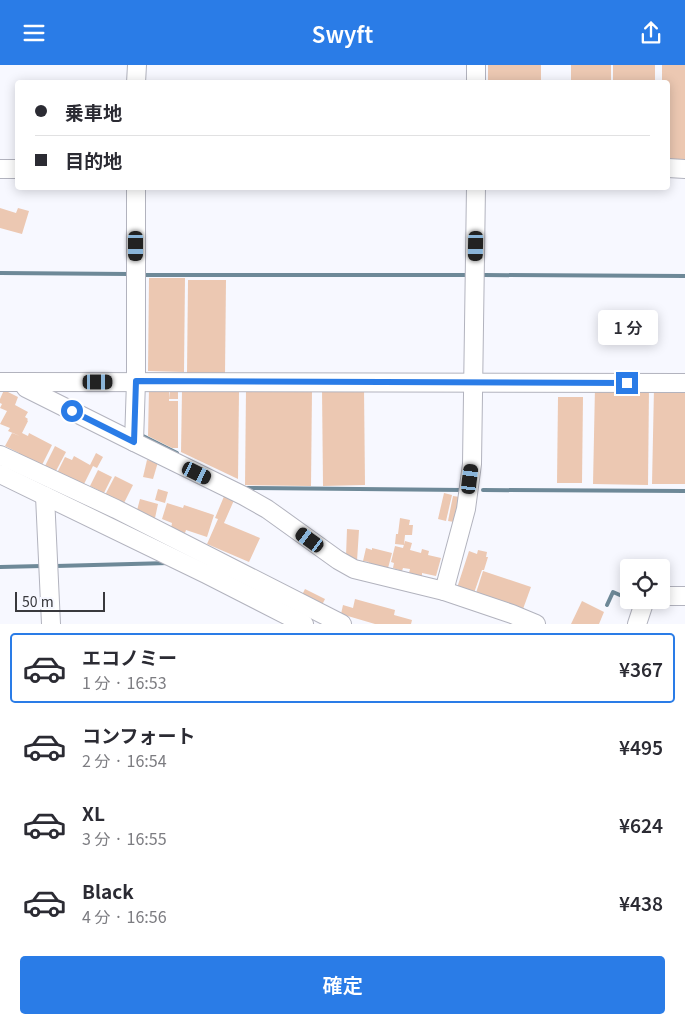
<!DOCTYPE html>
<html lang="ja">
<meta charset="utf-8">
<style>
:root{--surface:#fff;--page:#f2f2f3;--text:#2b2b33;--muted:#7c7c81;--line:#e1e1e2;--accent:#2a7ce7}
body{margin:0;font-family:Georgia,"Noto Sans JP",serif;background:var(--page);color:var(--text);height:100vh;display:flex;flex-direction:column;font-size:19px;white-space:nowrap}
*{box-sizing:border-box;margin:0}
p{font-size:16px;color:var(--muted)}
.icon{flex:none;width:28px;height:28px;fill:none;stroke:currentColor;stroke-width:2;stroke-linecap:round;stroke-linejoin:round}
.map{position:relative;height:559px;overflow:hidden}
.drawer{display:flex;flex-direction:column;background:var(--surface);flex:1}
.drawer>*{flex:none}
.banner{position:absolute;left:15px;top:15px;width:655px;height:110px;border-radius:5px;box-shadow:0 2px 12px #0003;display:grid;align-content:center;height:110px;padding:0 20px;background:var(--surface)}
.fabs{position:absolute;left:620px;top:494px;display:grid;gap:10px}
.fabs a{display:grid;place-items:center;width:50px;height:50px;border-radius:5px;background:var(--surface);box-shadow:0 2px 12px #0003;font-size:25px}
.scale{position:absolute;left:15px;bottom:12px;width:90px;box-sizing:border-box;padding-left:5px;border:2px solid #39393d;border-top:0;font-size:14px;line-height:18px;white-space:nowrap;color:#39393d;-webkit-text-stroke:4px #f7f8ff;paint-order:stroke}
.end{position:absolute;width:22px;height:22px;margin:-11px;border:6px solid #2a7ce7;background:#fff;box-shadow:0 0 0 2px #fff}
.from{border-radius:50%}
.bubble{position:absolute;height:35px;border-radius:5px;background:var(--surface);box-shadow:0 2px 12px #0003;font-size:16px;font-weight:600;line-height:35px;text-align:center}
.car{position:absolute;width:15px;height:30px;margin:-15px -8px;border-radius:6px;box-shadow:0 0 4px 1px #0007;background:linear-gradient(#222 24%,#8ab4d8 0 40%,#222 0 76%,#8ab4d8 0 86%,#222 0)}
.banner b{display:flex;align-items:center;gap:18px;height:48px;font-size:19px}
.banner b+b{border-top:1px solid var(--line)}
.banner i{width:12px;height:12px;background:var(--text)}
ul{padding:9px 0 0;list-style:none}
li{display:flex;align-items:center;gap:15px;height:70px;margin:0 10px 8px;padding:0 10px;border:2px solid transparent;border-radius:5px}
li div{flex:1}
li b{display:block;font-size:19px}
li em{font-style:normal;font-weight:600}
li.active{border-color:var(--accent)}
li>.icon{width:45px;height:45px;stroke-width:1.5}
.button{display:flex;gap:10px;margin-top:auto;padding:10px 20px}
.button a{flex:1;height:58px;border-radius:5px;background:var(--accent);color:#fff;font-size:20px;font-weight:600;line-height:58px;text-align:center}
header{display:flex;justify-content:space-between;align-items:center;height:65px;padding:0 20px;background:var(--accent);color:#fff;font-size:22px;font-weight:600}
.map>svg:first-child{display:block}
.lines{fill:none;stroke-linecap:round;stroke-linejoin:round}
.stream{stroke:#6e8998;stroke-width:4}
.building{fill:#ecc8b2}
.minor-casing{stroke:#b2b3be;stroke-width:20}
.minor{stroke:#fff;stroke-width:18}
.route{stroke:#2a7ce7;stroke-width:6}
</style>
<header><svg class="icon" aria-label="menu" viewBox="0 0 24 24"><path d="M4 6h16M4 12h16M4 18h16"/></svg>Swyft<svg class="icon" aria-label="share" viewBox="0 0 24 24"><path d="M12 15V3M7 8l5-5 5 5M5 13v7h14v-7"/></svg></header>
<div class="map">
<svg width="685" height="559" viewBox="0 0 685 559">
<rect width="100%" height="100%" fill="#f7f8ff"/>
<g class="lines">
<!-- stream -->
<g class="stream">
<path d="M0,208L130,209"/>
<path d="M142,210H467"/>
<path d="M484,210L685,211"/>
<path d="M141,370L177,388"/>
<path d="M245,423L463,425"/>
<path d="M483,425L685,426"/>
<path d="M56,501L169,498"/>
<path d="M0,502L42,501"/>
<path d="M607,540L613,527L629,534"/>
</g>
</g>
<!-- building -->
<g class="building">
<rect x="488" y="0" width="53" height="18"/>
<rect x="571" y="0" width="40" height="18"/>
<rect x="613" y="0" width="42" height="18"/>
<path d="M662,0H685V94H668V18H662Z"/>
<path d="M0,143L16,148L18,143L29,146L22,169L0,163Z"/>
<path d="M149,213H185L184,307L148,306Z"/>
<path d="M188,215H226L225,309L187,308Z"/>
<path d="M595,322L649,323L648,420L593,419Z"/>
<path d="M364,323L365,420L323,421L322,324Z"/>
<path d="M654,323H685V419H652Z"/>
<path d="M149,324H169V336H178V383H172L148,371Z"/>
<path d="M170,324H178V334H169Z"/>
<path d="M246,324L312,325L311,421L245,420Z"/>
<path d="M4,325L18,332L15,340L28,347L25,352L28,354L27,355L28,356L22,368L28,371L29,368L52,380L41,402L17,393L19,388L5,381L12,368L20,371L8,366L10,363L0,359L7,346L0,343L2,339L0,338V334Z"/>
<path d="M182,326L239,327L238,414L181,387Z"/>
<path d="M558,332H583L582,418H557Z"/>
<path d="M55,381L66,387L56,406L45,401Z"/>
<path d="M96,388L103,392L97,403L93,401L83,421L57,408L65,392L72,395L74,391L90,400Z"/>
<path d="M147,395L158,397L153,414L143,412Z"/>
<path d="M98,405L112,412L104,428L90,421Z"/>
<path d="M115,411L133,420L122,442L104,432Z"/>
<path d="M158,424L168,427L165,438L155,435Z"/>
<path d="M444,428L452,430L446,456L438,454Z"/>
<path d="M225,429L235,433L224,458L260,473L249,497L207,479L218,454L215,453Z"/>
<path d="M453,431L460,432L454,457L448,456Z"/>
<path d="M140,434L158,439L155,453L136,449Z"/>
<path d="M167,438L183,443L184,440L214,450L207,472L186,465L185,468L171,463L172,458L162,454Z"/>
<path d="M400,453L410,455L409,460H413L412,470H405L404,480L395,479L396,469H398Z"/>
<path d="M347,464L359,465L357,496H349L350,491H346Z"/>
<path d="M405,476L412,478L410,485L421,488L422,484L429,486L428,490L441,493L436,511L422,508V511L409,508L410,504L403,503L402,506L393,503L394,498L391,497L395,481L403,483Z"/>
<path d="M366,483L372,485V483L392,488L387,507L367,502L369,497L363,496Z"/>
<path d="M478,485L487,487L486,492H488L484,505H482L474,528L457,523L469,486L477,489Z"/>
<path d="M483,506L531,522L523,544L476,528Z"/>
<path d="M305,524L325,534L321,542L301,532Z"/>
<path d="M355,534L395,545L394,550L412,555L411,559H375L341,549L343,540L353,543Z"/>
<path d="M582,536L604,547L599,559H571Z"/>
</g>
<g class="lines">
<defs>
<g id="minor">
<path d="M476,0V18"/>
<path d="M136,18L137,0"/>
<path d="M668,103L685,104"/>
<path d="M0,104H18"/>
<path d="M136,122V316L134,377L244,431L267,444L338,495L354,504L444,526L512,549L536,559"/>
<path d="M0,317L685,318"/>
<path d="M22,317L26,323L134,377"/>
<path d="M0,390L116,444L342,559"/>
<path d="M0,409L206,509L304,559"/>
<path d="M45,431L51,559"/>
<path d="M444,526L466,444L472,399L476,122"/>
<path d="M661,531H685"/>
<path d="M637,559L645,535"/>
</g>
</defs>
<!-- minor casing -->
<use href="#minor" class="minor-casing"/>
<!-- minor -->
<use href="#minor" class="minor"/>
</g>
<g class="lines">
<!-- route -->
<path class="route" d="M72,346L134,377L136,316L627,318"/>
</g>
</svg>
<div class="fabs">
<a><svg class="icon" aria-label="locate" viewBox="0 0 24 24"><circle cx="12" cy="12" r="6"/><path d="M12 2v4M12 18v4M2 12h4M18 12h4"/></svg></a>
</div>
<div class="scale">50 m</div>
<i class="end from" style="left:72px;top:346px"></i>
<i class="end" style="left:627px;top:318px"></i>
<div class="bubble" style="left:598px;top:245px;width:60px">1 分</div>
<i class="car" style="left:136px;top:181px;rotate:180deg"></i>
<i class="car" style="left:476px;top:181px;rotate:181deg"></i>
<i class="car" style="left:98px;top:317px;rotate:90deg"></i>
<i class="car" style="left:197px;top:408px;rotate:116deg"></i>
<i class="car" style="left:470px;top:414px;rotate:7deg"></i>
<i class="car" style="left:310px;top:475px;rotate:306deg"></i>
<div class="banner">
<b><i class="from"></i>乗車地</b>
<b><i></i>目的地</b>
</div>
</div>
<section class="drawer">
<ul>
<li class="active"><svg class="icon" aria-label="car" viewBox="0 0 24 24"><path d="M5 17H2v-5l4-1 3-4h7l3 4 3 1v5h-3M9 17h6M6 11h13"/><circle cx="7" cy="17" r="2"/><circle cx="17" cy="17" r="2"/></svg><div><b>エコノミー</b><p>1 分 · 16:53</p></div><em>¥367</em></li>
<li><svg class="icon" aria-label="car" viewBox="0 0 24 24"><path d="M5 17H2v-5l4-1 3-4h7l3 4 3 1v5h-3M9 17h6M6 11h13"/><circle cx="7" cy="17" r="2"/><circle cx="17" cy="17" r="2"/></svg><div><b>コンフォート</b><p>2 分 · 16:54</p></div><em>¥495</em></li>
<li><svg class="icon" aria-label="car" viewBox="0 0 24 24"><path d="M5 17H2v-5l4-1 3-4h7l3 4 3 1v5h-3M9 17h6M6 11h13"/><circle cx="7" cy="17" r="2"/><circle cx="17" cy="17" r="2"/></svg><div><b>XL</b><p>3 分 · 16:55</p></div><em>¥624</em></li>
<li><svg class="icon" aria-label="car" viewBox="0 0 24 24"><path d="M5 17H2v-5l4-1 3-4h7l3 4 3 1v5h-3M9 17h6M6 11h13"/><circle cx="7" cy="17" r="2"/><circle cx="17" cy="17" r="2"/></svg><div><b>Black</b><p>4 分 · 16:56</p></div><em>¥438</em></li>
</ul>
<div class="button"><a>確定</a></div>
</section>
